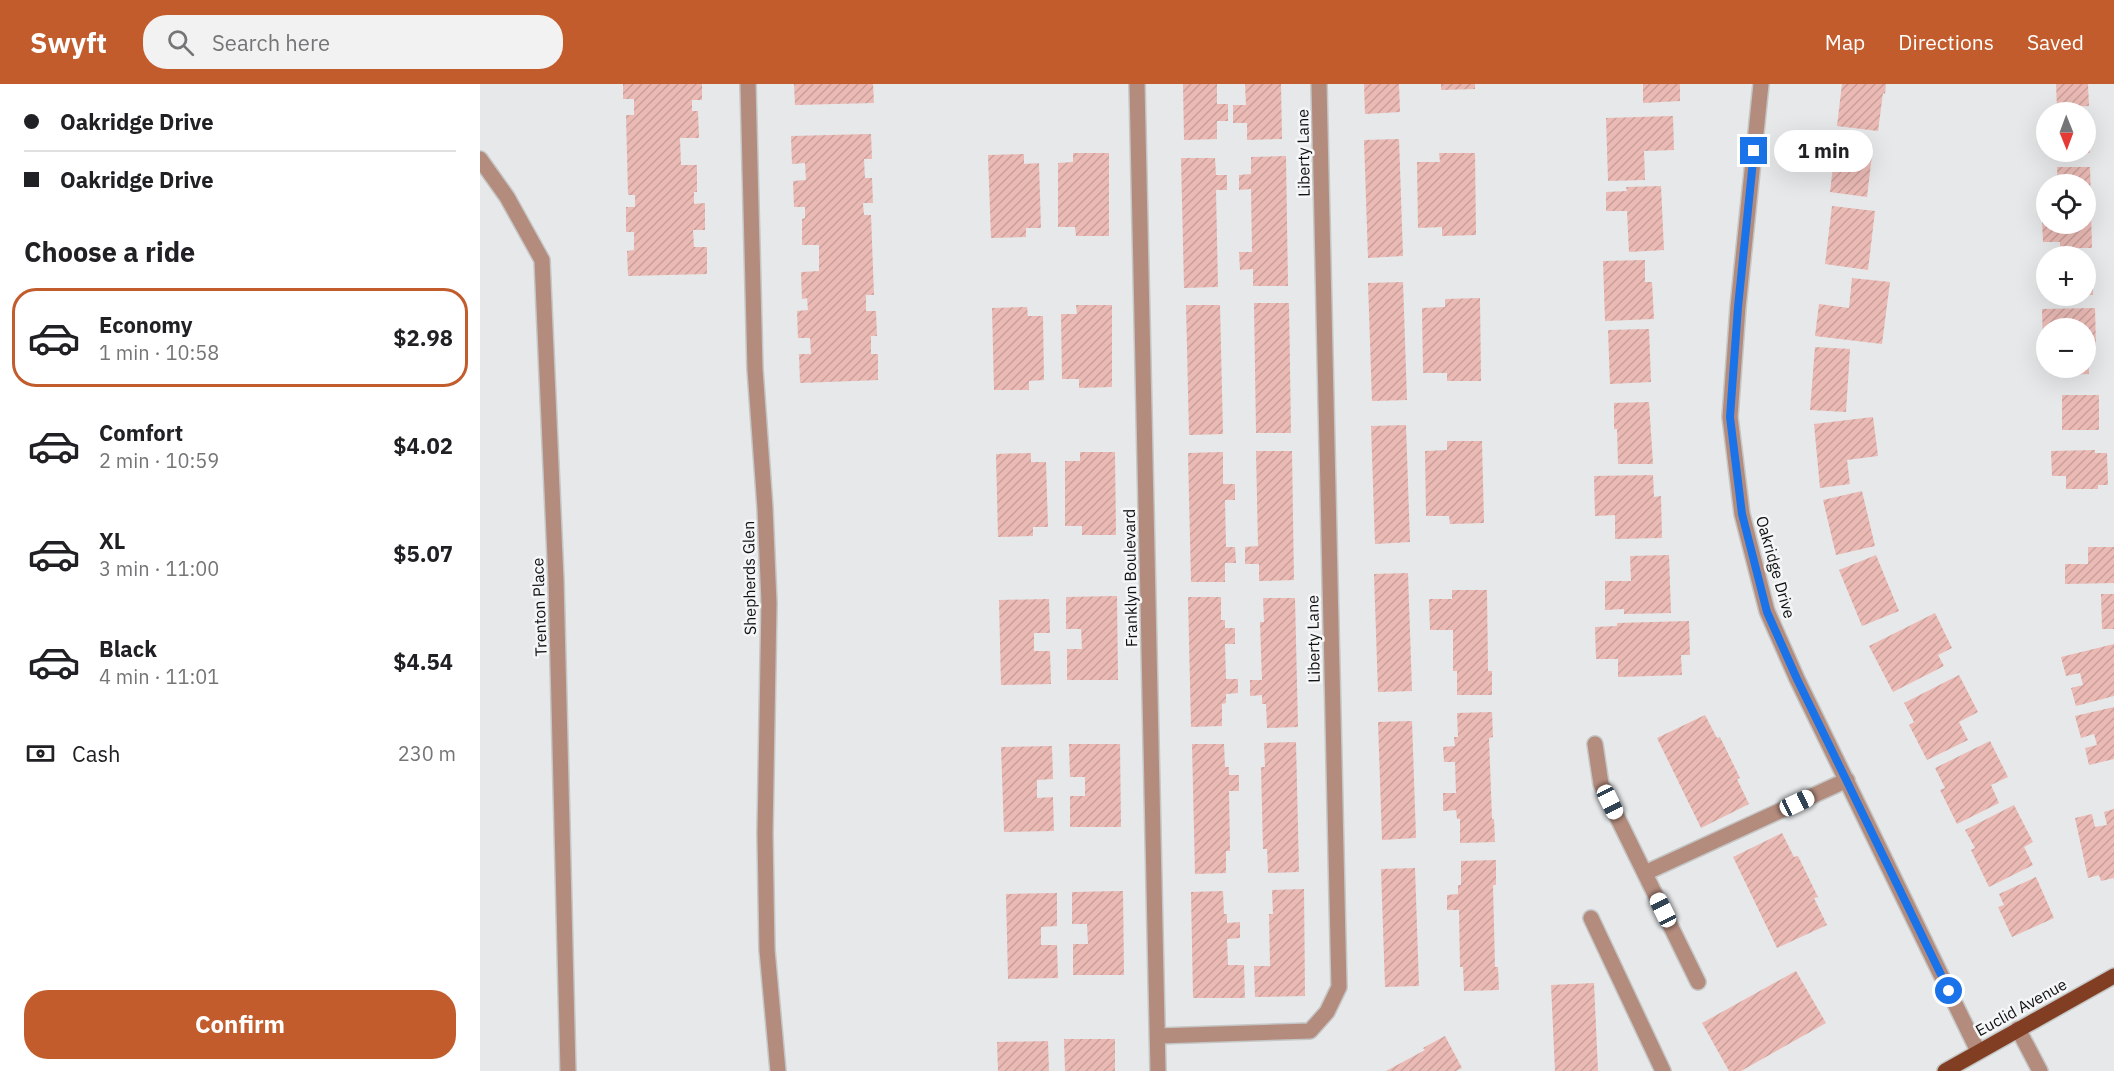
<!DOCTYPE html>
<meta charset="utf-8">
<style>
:root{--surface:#fff;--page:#f2f2f2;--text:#202124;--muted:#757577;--line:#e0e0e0;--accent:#c25c2d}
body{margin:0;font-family:"IBM Plex Sans",sans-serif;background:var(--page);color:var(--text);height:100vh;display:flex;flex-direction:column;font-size:22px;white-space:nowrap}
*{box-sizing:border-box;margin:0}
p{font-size:20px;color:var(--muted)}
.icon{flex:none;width:33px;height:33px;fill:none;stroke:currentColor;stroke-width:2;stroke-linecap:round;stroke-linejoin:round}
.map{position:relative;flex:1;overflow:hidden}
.side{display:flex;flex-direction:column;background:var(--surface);width:480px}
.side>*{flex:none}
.top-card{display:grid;align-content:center;height:132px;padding:0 24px;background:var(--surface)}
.needle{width:39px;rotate:179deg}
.controls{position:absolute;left:1556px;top:18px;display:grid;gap:12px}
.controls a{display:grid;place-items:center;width:60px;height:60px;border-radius:50%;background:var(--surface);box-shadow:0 6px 24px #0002;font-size:30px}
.end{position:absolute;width:27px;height:27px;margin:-14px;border:8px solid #1a73e8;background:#fff;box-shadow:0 0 0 3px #fff}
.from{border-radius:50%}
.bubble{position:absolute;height:42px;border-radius:21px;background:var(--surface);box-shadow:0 6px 24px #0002;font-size:20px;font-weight:800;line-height:42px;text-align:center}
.car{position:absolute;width:18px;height:36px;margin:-18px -9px;border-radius:8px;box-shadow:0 0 4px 2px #0007;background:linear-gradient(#fff 24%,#345 0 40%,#fff 0 76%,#345 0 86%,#fff 0)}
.top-card b{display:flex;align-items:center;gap:21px;height:57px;font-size:22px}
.top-card b+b{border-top:2px solid var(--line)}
.top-card i{width:15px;height:15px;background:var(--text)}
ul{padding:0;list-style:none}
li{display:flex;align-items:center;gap:18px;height:99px;margin:0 12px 9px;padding:0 12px;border:3px solid transparent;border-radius:24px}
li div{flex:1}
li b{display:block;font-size:22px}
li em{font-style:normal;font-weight:800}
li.current{border-color:var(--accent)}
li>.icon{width:54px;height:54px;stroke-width:1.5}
h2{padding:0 24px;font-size:27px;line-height:72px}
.pay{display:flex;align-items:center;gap:15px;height:66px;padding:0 24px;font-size:22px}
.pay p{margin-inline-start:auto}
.button{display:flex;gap:12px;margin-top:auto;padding:12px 24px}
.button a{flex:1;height:69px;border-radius:24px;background:var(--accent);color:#fff;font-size:24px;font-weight:800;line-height:69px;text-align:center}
header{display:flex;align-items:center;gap:36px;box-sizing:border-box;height:84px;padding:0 30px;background:var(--accent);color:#fff}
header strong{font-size:28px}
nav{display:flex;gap:33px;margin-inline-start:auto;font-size:21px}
.search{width:420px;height:54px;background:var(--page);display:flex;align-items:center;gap:15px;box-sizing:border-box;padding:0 21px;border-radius:24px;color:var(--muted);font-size:22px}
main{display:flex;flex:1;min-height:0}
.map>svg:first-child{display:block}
.building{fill:url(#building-hatch)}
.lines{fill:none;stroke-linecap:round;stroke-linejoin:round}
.service-casing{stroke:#c5c6c6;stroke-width:18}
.minor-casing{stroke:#c5c6c6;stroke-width:18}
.primary-casing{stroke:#c5c6c6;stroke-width:18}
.service{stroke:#b48c7d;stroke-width:15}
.minor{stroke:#b48c7d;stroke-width:15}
.primary{stroke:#813e23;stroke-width:15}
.route{stroke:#1a73e8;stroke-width:8}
.labels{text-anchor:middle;stroke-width:5;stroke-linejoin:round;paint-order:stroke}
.street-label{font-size:16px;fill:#111;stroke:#f5f6f7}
</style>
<header>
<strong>Swyft</strong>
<div class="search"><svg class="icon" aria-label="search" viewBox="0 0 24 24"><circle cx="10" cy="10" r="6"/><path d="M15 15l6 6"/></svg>Search here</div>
<nav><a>Map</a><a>Directions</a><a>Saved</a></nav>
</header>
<main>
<section class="side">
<div class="top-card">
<b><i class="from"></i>Oakridge Drive</b>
<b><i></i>Oakridge Drive</b>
</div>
<h2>Choose a ride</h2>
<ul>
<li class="current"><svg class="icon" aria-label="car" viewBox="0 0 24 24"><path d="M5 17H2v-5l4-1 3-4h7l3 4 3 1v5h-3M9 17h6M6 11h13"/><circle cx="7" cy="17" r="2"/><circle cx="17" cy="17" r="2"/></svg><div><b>Economy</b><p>1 min · 10:58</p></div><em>$2.98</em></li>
<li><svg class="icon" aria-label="car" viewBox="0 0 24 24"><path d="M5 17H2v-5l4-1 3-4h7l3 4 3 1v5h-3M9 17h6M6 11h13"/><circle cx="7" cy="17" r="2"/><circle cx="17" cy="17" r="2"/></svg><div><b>Comfort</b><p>2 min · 10:59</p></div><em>$4.02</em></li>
<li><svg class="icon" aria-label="car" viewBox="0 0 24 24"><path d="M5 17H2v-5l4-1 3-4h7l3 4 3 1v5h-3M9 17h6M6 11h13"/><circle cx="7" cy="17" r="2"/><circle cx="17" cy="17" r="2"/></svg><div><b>XL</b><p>3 min · 11:00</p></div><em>$5.07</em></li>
<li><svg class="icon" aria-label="car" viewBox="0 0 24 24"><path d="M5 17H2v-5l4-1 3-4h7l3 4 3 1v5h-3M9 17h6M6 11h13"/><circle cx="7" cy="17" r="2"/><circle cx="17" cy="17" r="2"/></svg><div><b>Black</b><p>4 min · 11:01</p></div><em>$4.54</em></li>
</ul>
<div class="pay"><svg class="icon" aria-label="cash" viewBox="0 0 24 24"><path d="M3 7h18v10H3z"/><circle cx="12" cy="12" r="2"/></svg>Cash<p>230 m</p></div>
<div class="button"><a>Confirm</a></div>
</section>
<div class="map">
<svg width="1634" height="987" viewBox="0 0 1634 987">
<defs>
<pattern id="building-hatch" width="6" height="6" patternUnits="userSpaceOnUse" patternTransform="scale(1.5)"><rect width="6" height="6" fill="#ebbab5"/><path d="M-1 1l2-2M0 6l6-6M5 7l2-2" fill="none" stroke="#c89f9b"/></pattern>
</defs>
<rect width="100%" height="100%" fill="#e7e8e9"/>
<!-- building -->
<g class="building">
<path d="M143,0H222V16H212V27H218L219,54H200L201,81H217V108H214V120L225,119V146H213L214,163H227V190L148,192L147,167L154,166V148H146V123H155V111H148L146,31H154V15H143Z"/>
<path d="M314,0H393L394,19L315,21Z"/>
<path d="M703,0H737V20H748V37H737V55L704,56Z"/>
<path d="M765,0H801L802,55L767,56V39H753V21H766Z"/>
<path d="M884,0H919L920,28L885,30Z"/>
<path d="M961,0H995V5L961,6Z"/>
<path d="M1163,0H1200V17L1163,19Z"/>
<path d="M1362,0H1406L1405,10L1403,9L1398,47L1357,42Z"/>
<path d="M1576,0H1608L1609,22L1577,23Z"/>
<path d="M1193,32L1194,66L1164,67L1165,96L1128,97L1126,34Z"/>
<path d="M1605,35H1608L1610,69H1605Z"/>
<path d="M391,50L392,75H384L385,94H392L393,119H383L384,131H391L394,211H386V227H396L397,252H391V270H398V296L320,299L319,270H331L330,254H318L317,227L328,226L327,214L322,215L321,188L339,187V161H322V135L325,134V123H314L313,97L326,96L325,79L312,80L311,52Z"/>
<path d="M919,55L923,172L888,174L884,56Z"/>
<path d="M1356,58L1393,62L1387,113L1350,108Z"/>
<path d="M593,69H629V152H596L595,143H578V79L593,78Z"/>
<path d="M959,69H995L996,151L962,152V143L938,144L937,78H960Z"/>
<path d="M544,70V80L559,79L561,144H546V153L511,154L508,71Z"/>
<path d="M806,72L808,202H773V185L760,186L759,168H772L771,105L759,106V91L771,90V73Z"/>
<path d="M701,74H735L736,91H747V106H736L738,203L704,204Z"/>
<path d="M1577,83H1610L1611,116H1605V100H1578Z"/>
<path d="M1181,102L1184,166L1149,168L1147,127H1126V108L1147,107L1146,103Z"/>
<path d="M1352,122L1395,127L1388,186L1345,180Z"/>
<path d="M1605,129H1611L1612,164H1580V158H1563L1562,136H1566V140H1605Z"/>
<path d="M1165,176V198H1172L1174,235L1125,237L1123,177Z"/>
<path d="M1605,178H1612L1613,211H1605Z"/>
<path d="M1372,194L1410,198L1402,260L1335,252L1339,220L1369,224Z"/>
<path d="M923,198L927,316L892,317L888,199Z"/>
<path d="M1000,214L1001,297H967V289H943L942,224L965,223V215Z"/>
<path d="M774,219H809L811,349H776Z"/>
<path d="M596,221H632V303L599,304V295H582L581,230H597Z"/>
<path d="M706,221H740L743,350L709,351Z"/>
<path d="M547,223L548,232H563L564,296L549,297V306H514L512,224Z"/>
<path d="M1615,224L1616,262H1605V244H1566V263H1563L1562,225Z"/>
<path d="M1169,245L1171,298L1130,300L1128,246Z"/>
<path d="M1335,263L1370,265L1366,328L1330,326Z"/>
<path d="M1605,270H1608L1609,290L1580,291V284H1605Z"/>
<rect x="1582" y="311" width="37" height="35"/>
<path d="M1169,318L1173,380H1138L1137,345H1134V319Z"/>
<path d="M1393,333L1398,372L1367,376L1370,400L1340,404L1334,340Z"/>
<path d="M926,341L930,458L895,460L891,342Z"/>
<path d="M967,357H1002L1004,439L970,440L969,432H946L945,367L967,366Z"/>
<path d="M1615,366V369H1627L1628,401H1618V405H1586V392H1572L1571,367Z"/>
<path d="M776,367H812L814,496L779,497V480H765V463L778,462Z"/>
<path d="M600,368H635L636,451H602V442H585V377H600Z"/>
<path d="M743,368V400H755V416H745L746,463H755L756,479H745V498H711L708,369Z"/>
<path d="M551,369V378H566L568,443H553V452L518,453L516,370Z"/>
<path d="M1173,391L1174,413L1181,412L1182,454L1135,455V431L1115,432L1114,392Z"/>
<path d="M1382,407L1395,462L1356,471L1343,416Z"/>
<path d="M1608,463H1634V499L1585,500V480H1608Z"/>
<path d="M1189,471L1191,529L1144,530V525L1125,526V497H1151L1150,472Z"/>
<path d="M1396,471L1419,527L1382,542L1359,486Z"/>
<path d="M928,489L932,607L898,608L894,490Z"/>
<path d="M972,506H1007L1008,587H1012V611H977V587H973V546H950L949,515H972Z"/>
<path d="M1621,510H1634V545H1622Z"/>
<path d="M637,512L638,596H587V565H602L601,545H586V513Z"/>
<path d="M708,513H741V536H745V544H755V560H745L746,595H758V609L746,610V619L742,620V642L711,643Z"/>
<path d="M783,514H815L818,643L787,644L786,620H782V611L770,612V596H782L780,538H784Z"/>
<path d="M569,515L570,549H554V567H570L571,600L521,601L519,516Z"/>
<path d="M1455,529L1472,564L1458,571L1464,582L1413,608L1389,562Z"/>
<path d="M1209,537L1210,571H1201L1202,591L1138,593V575H1116L1115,543L1137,542V539Z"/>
<path d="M1634,560V612L1596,622L1591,604L1603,601L1600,589L1586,592L1581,573Z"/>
<path d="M1479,591L1498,628L1479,638L1488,656L1447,676L1429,641L1434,638L1424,619Z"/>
<path d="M1634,623V675L1609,681L1605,664L1617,661L1614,650L1601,654L1595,632Z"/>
<path d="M1012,628L1013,653L1009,654L1012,735H1014L1015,758L980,759V735H977L976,726L963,727V709H976L975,678H964L963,663L975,662L974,653H978L977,629Z"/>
<path d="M1225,631L1237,654L1240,653L1260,694L1257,695L1269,720L1221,744L1177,654Z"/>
<path d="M932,637L936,754L902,756L898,638Z"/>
<path d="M1510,657L1528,693L1511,701L1519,719L1477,740L1460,706L1465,704L1455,684Z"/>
<path d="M816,658L819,788L788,789L787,765H783L781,683H785L784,659Z"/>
<path d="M589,660H640L641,743H590V712H605V693H590Z"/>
<path d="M712,660H744L745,683H749V691H759V707H749L750,767H746V789L715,790Z"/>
<path d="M572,662L573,695L557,696V714L573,713L574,747L524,748L521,663Z"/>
<path d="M1534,721L1553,758L1544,763L1553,781L1509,803L1491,766L1495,764L1485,746Z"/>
<path d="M1634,725V794L1621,797L1619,791L1608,794L1595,734L1612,730L1615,743L1627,741L1624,728Z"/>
<path d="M1302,749L1314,773L1318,772L1338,813L1334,814L1347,841L1297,864L1253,773Z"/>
<path d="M1016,776V801H1013L1015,883H1018L1019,906L984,907L983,883H980L979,826H967V811L978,810V801H981V777Z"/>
<path d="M935,784L939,902L905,903L901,785Z"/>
<path d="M1556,793L1574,834L1532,853L1518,823L1524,821L1519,810Z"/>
<path d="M824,805L825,912L775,913L774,882H790L789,830H793L792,806Z"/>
<path d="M643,807L644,891H593V860H608L607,840H592V808Z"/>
<path d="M743,807L744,830H747V839L760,838V854L747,855L748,881H764L765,914H713L711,808Z"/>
<path d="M577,809V842L561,843V861H577L578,894L528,895L526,810Z"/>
<path d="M1316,887L1346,939L1261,987H1249L1222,939Z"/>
<path d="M1114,899L1118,987H1075L1071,901Z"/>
<path d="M965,952L982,984L976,987H906L945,966L943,964Z"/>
<path d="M584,955H635V987H585Z"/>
<path d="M568,957L569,987H518L517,958Z"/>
</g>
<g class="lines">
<defs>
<g id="service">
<path d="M1115,660L1121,700L1218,898"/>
<path d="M1165,789L1367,696"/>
<path d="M1111,834L1183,987"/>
<path d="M1538,945L1560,987"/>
</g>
<g id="minor">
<path d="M268,0L275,285L285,424L289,519L285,750L287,866L298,987"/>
<path d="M657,0L678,987"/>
<path d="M1281,0L1258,223L1250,333L1262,430L1287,527L1317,595L1498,967"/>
<path d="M0,75L27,113L62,176L76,496L88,987"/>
<path d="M678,952L830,947L847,928L859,903L839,0"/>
</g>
<path id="primary" d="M1465,987L1634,892"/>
</defs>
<!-- service casing -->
<use href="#service" class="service-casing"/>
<!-- minor casing -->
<use href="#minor" class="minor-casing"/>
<!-- primary casing -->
<use href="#primary" class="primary-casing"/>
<!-- service -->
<use href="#service" class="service"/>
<!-- minor -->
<use href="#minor" class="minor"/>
<!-- primary -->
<use href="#primary" class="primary"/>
</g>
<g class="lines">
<!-- route -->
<path class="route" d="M1274,67L1258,223L1250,333L1262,430L1287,528L1317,595L1469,907"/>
</g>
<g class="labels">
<!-- street labels -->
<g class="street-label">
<text transform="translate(823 69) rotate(-91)" y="6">Liberty Lane</text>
<text transform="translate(1296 483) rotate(74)" y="6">Oakridge Drive</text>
<text transform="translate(269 494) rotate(-91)" y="6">Shepherds Glen</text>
<text transform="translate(650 494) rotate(-91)" y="6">Franklyn Boulevard</text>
<text transform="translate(59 523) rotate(-92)" y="6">Trenton Place</text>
<text transform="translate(833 555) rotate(-91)" y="6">Liberty Lane</text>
<text transform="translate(1541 923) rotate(-29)" y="6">Euclid Avenue</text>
</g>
</g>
</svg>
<div class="controls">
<a><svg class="needle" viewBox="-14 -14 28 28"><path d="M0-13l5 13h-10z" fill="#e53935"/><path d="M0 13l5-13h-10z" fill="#757577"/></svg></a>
<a><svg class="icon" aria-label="locate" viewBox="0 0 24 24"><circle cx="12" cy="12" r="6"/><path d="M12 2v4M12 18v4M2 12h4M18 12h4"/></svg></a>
<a>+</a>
<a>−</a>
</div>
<i class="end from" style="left:1469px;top:907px"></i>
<i class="end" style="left:1274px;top:67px"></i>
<div class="bubble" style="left:1294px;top:46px;width:99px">1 min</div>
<i class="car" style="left:1130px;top:718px;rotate:154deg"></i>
<i class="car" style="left:1317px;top:719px;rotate:65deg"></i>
<i class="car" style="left:1183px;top:826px;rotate:334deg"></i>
</div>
</main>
